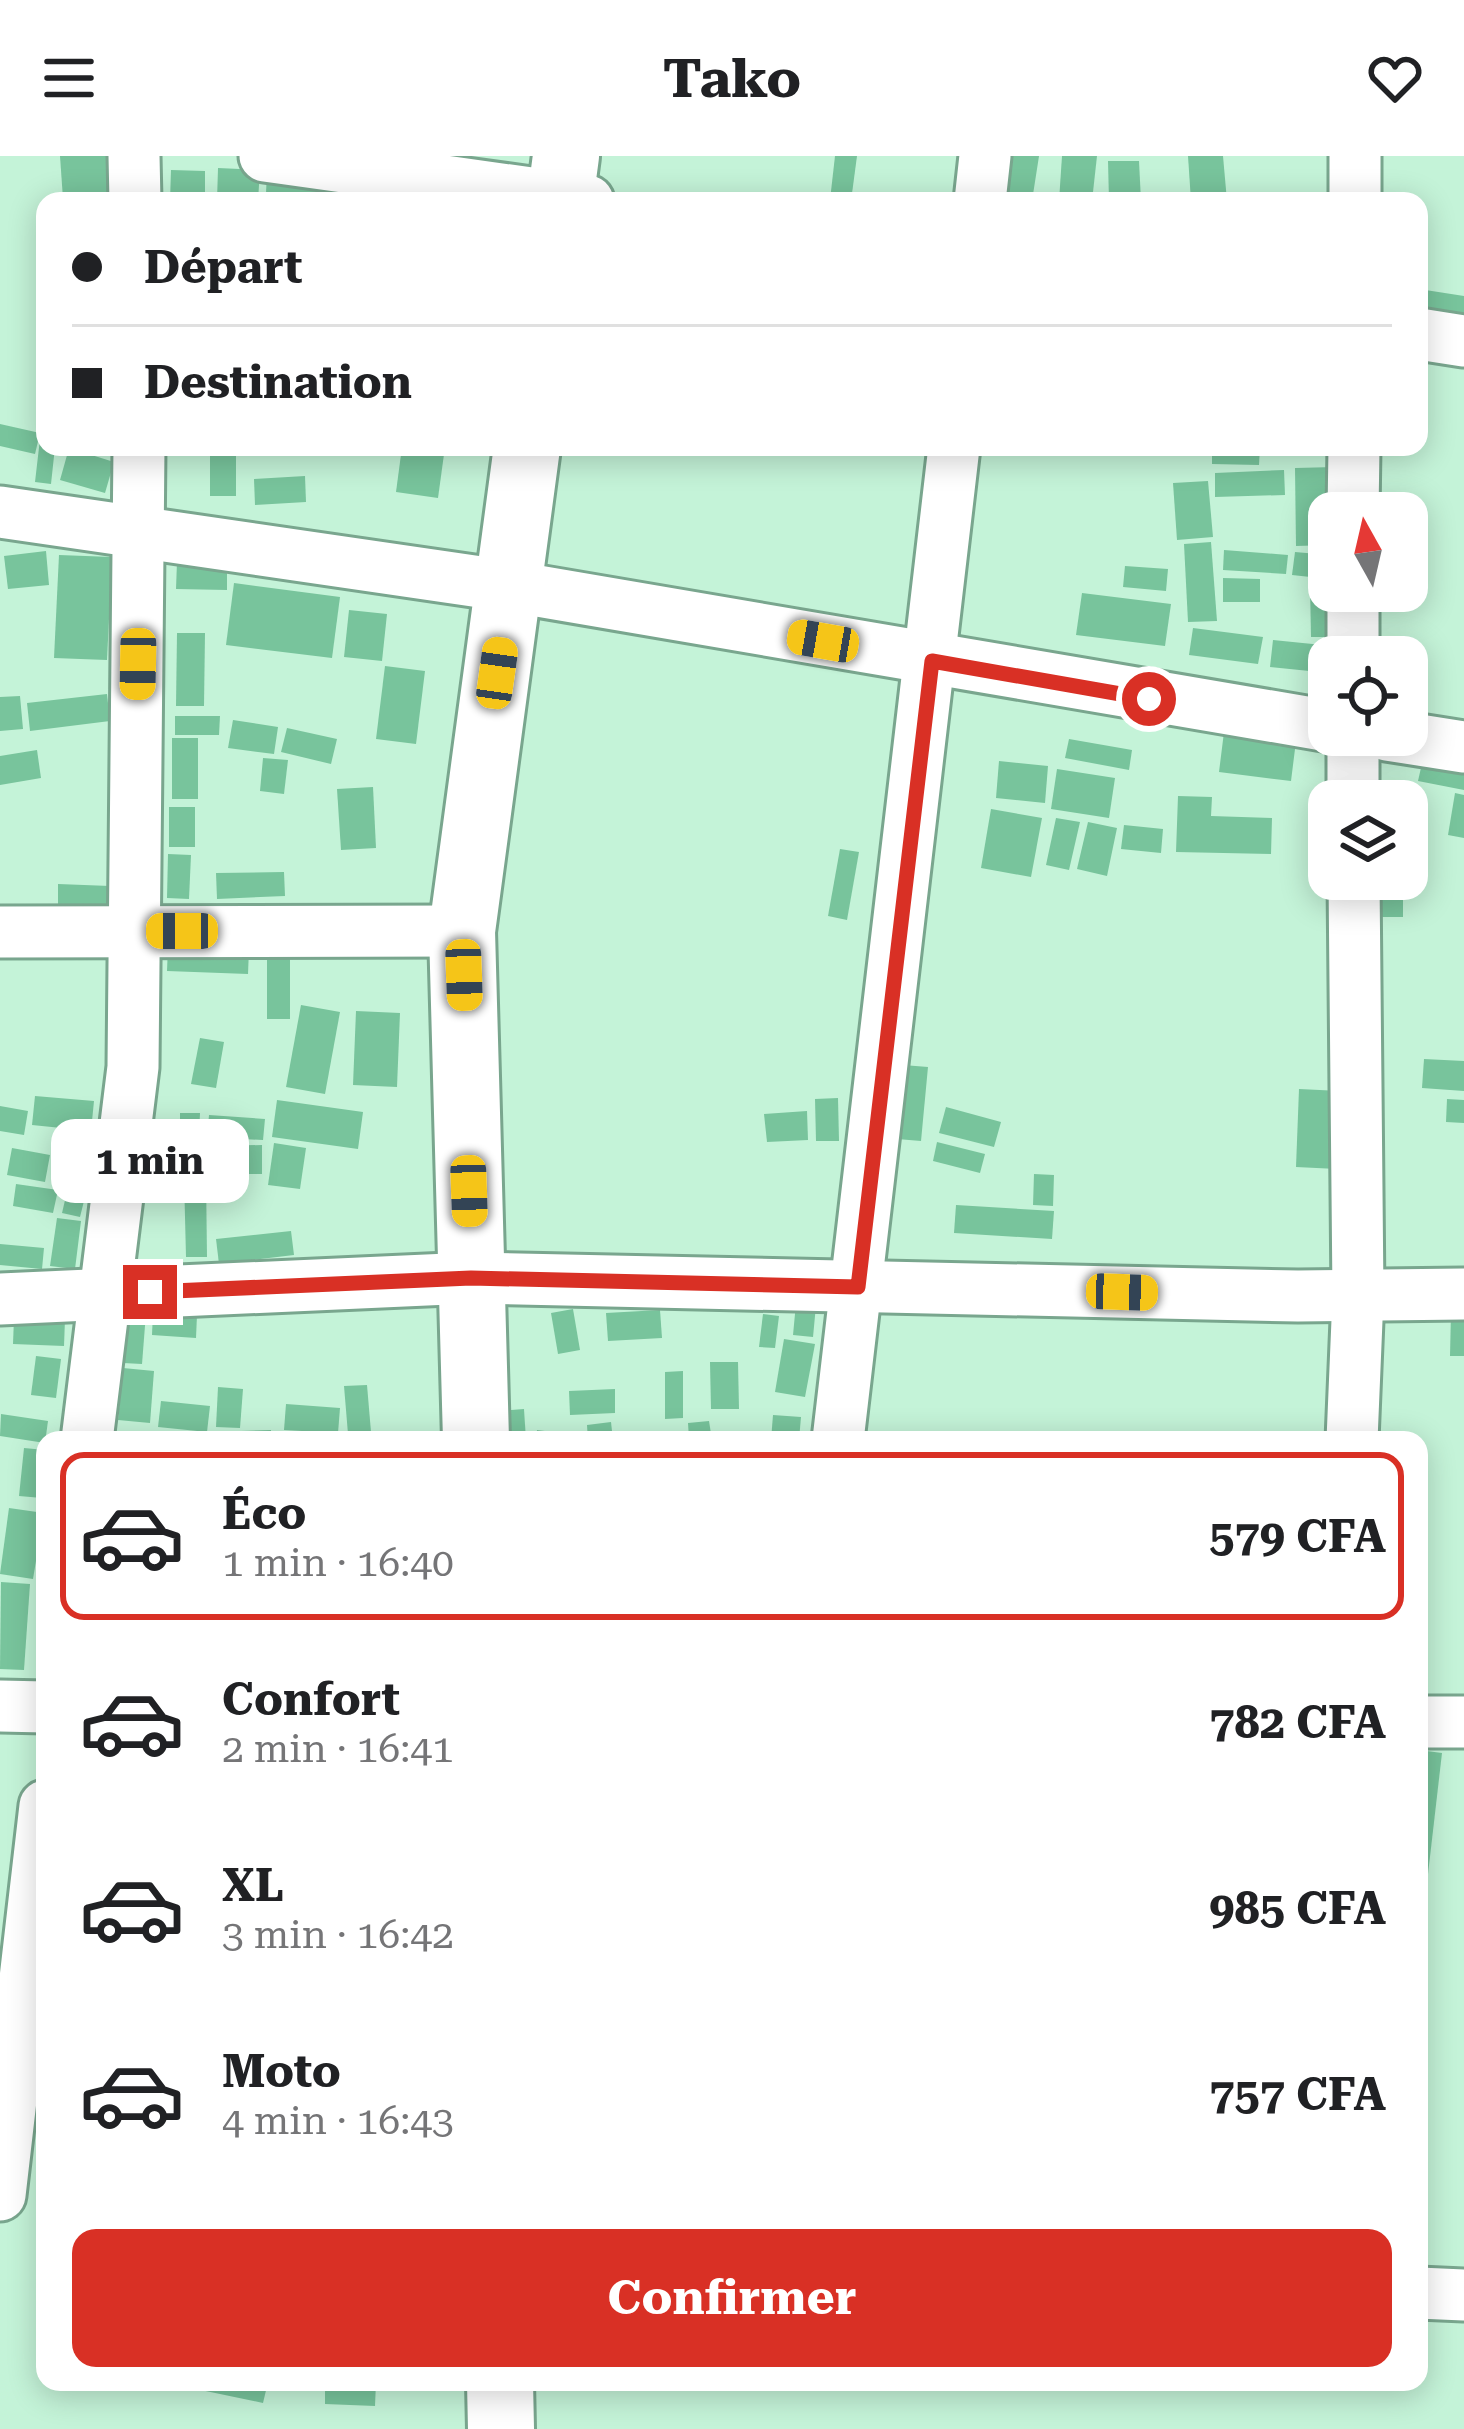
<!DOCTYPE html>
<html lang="fr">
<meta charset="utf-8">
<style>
:root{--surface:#fff;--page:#f2f2f2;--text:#202124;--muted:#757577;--line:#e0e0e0;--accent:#d93025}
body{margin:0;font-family:"Roboto Serif",serif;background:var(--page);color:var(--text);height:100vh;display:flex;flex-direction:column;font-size:45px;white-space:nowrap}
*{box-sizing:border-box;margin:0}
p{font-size:39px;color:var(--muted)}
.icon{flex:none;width:66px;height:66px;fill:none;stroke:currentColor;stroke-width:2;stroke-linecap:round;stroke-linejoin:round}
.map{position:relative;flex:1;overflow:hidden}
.details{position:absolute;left:36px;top:1275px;width:1392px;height:960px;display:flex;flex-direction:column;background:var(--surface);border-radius:24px;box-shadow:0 6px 30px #0003}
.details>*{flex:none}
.banner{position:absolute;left:36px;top:36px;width:1392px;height:264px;border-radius:24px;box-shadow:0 6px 30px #0003;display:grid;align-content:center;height:264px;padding:0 36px;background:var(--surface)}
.needle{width:78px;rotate:352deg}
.tools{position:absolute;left:1308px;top:336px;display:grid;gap:24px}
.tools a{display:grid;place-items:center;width:120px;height:120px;border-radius:24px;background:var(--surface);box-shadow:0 6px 30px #0003;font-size:60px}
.end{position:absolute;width:54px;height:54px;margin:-27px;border:15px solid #d93025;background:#fff;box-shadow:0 0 0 6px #fff}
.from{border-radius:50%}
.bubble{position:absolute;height:84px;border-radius:24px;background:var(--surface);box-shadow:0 6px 30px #0003;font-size:39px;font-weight:700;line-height:84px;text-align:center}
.car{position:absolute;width:36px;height:72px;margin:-36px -18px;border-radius:15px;box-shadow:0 0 9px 3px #0007;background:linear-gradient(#f5c518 24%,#345 0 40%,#f5c518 0 76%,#345 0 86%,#f5c518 0)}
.banner b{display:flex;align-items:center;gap:42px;height:114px;font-size:45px}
.banner b+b{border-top:3px solid var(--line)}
.banner i{width:30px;height:30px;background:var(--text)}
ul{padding:21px 0 0;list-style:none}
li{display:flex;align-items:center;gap:36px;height:168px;margin:0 24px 18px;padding:0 12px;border:6px solid transparent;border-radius:24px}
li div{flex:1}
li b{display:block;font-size:45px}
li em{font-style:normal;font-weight:700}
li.active{border-color:var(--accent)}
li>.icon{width:108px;height:108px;stroke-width:1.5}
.cta{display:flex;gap:24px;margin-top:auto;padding:24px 36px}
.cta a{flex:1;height:138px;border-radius:24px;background:var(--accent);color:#fff;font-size:48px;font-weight:700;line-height:138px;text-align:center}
header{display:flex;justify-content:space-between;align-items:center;height:156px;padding:0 36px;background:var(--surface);font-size:54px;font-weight:700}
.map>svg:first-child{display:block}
.building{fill:#78c49c}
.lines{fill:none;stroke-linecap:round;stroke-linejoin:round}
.minor-casing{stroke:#79a68e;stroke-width:57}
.major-casing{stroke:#79a68e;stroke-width:72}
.minor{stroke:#fff;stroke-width:51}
.major{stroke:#fff;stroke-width:66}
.route{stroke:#d93025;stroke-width:15}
</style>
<header><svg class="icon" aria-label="menu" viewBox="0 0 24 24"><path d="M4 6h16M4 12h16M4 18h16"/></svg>Tako<svg class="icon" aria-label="heart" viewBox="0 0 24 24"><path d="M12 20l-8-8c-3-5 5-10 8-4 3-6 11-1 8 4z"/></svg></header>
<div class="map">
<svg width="1464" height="2273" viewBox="0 0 1464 2273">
<rect width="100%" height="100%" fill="#c4f3d8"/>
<!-- building -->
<g class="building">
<path d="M60,0H118L120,40L63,43Z"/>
<path d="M835,0H857L851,45L830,44Z"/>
<path d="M1000,0H1039L1032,45H1002Z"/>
<path d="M1062,0H1097L1092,45H1059Z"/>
<path d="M1188,0H1223L1227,45H1191Z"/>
<path d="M1108,5H1139L1141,45H1109Z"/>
<path d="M218,12L260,14L258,45H217Z"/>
<path d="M171,14L205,15V45H170Z"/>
<path d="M267,16L347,20L346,42L266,37Z"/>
<path d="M1419,133L1464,140V166L1419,158Z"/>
<path d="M0,268L40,277L35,298L0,290Z"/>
<path d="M40,283L45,291H55L51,328L35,326Z"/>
<rect x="210" y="291" width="26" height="49"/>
<path d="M245,291H294V295L246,297Z"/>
<path d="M402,291H445L438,342L396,336Z"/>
<path d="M1212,291H1260L1259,309L1212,308Z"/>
<path d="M69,292L114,306L105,337L60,324Z"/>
<path d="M1335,311L1329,389L1296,390L1295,312Z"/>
<path d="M1284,314L1285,339L1215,341V317Z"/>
<path d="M305,320L306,346L255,349L254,323Z"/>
<path d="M1208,325L1213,381L1177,384L1173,327Z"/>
<path d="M1211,386L1217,465L1188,466L1184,388Z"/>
<path d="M1224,394L1288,399L1286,418L1223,414Z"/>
<path d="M46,395L49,429L8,433L4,400Z"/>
<path d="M1295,396L1329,399V423L1292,419Z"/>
<path d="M59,399L112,401L107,504L54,502Z"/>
<path d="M177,406H227V434L176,433Z"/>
<path d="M1125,410L1168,413L1166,435L1123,431Z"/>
<path d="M1223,422L1260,423V446H1223Z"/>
<path d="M234,427L340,441L332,502L226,489Z"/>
<path d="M1310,430H1329L1341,481H1311Z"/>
<path d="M1082,437L1171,448L1165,490L1076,479Z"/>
<path d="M349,454L387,458L382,505L344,501Z"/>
<path d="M1193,472L1263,481L1258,508L1189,499Z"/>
<path d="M177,477H205L204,550H176Z"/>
<path d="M1273,484L1342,491L1329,501V517L1270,511Z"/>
<path d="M385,510L425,515L416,588L376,583Z"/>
<path d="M107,538L110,565L30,575L27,547Z"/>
<path d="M20,540L23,573L0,575V541Z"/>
<path d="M175,560H220L219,579H175Z"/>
<path d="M233,564L278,571L274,598L228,592Z"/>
<path d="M1225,568L1297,577L1291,625L1219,616Z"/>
<path d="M287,572L337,583L331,608L281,596Z"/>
<rect x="172" y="582" width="26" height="61"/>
<path d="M1069,583L1132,594L1129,614L1065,602Z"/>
<path d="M37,594L41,622L0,629V600Z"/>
<path d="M263,602L288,604L284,638L260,635Z"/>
<path d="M1423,603L1464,611V634L1418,625Z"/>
<path d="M999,605L1048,610L1045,647L996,642Z"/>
<path d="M1057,613L1115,622L1109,662L1051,653Z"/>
<path d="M373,631L376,692L341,694L337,633Z"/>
<path d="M1455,637L1464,639V682L1448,679Z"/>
<path d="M1178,640L1212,641L1211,660L1272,662L1271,698L1176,696Z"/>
<rect x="169" y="651" width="26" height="40"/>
<path d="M991,653L1042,662L1031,721L981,712Z"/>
<path d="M1056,662L1080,666L1069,714L1046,709Z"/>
<path d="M1088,666L1117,672L1107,720L1077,713Z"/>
<path d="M1124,669L1163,673L1161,697L1121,693Z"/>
<path d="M840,693L859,696L847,764L828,760Z"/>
<path d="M168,698L191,699L189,743L167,742Z"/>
<path d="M284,716L285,740L217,743L216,717Z"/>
<rect x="1376" y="723" width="27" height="38"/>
<path d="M58,728L110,730L109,757L58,756Z"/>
<path d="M168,790L249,793L248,818L167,815Z"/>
<path d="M290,802V863H267V803Z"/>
<path d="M301,849L340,856L325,938L286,931Z"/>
<path d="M356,855L400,857L397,931L353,929Z"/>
<path d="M200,882L224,886L216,932L191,928Z"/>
<path d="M1424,903L1464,905V935L1422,932Z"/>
<path d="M903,909L928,911L921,985L897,983Z"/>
<path d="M1299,933L1340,935L1337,1013L1296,1011Z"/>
<path d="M35,940L94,945L91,975L32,969Z"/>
<path d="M838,942L839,985H816L815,943Z"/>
<path d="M1447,943L1464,944V967L1446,966Z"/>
<path d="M277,944L363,956L358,993L272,981Z"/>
<path d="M0,950L28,955L24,979L0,975Z"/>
<path d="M946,951L1001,966L994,991L939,977Z"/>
<path d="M807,955L808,984L767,986L764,958Z"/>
<path d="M180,957H200L199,979H180Z"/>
<path d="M209,959L265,963L263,984L207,981Z"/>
<path d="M59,980L93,984L88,1032L54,1029Z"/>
<path d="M937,986L985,998L980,1017L933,1005Z"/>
<path d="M274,987L306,992L300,1033L268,1029Z"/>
<path d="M262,989V1018H211V990Z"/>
<path d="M12,992L50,999L45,1026L7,1019Z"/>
<path d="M1034,1018L1054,1019L1053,1050L1033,1049Z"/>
<path d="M206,1020L207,1101H186L184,1021Z"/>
<path d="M16,1028L58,1034L53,1057L13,1050Z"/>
<path d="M66,1040L84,1045L80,1061L62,1057Z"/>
<path d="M956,1049L1054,1055L1052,1083L954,1077Z"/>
<path d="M57,1062L81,1065L75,1113L50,1110Z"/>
<path d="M291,1075L294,1099L219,1108L216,1083Z"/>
<path d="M0,1088L44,1092L42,1113L0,1109Z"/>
<path d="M796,1147L816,1149L813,1181L793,1179Z"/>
<path d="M573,1153L580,1194L558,1198L551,1157Z"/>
<path d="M660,1154L662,1182L608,1185L606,1157Z"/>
<path d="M127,1156L146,1157L142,1208L123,1207Z"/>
<path d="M153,1156L197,1159L196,1182L152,1179Z"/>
<path d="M1451,1156L1464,1157V1200H1450Z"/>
<path d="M763,1158L779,1160L775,1192L759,1191Z"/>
<path d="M14,1162L65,1163L64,1190L13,1188Z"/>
<path d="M784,1183L815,1188L805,1241L775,1236Z"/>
<path d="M36,1200L61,1203L56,1242L31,1239Z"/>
<path d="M710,1206H738L739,1253H711Z"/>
<path d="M123,1212L154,1215L150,1267L118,1264Z"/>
<path d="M683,1215V1262L665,1263V1216Z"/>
<path d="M367,1229L371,1276L348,1278L344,1230Z"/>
<path d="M218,1231L243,1233L240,1272L216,1271Z"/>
<path d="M615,1233V1257L570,1259L569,1235Z"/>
<path d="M161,1245L210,1250L207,1276L158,1271Z"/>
<path d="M286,1248L340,1252L338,1277L284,1274Z"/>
<path d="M524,1253L526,1284H502L500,1255Z"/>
<path d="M1,1258L48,1265L45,1287L0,1280Z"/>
<path d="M773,1259L801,1261L799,1284H771Z"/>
<path d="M709,1265L712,1284H689L688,1267Z"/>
<path d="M611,1266L613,1284H588L587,1269Z"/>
<path d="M271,1274V1284H212V1276Z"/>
<path d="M537,1274L576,1279V1284H536Z"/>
<path d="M24,1292L45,1294L42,1342L19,1340Z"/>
<path d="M9,1352L44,1357L33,1423L0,1418Z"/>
<path d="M1,1426L30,1428L24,1514L0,1513Z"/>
<path d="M1419,1594L1442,1597L1428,1718L1419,1717Z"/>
<path d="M198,2226H268L263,2247L196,2233Z"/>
<path d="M325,2226H376L375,2250L325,2248Z"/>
</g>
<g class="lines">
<defs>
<g id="minor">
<path d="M134,0L135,45"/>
<path d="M265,0L588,45"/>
<path d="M980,45L985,0"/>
<path d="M1355,45V0"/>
<path d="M1419,178L1464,185"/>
<path d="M0,356L508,430L1329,570"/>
<path d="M1353,357L1354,291"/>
<path d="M1353,501V435"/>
<path d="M1353,579V645"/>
<path d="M1387,579L1464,591"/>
<path d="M0,776L462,775"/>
<path d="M0,1143L471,1122L1298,1140L1464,1138"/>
<path d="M87,1284L133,911L139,291"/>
<path d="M838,1284L954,291"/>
<path d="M1352,1284L1358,1140L1354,723"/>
<path d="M0,1550L45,1551"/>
<path d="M1419,1566H1464"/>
<path d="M0,2039L45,1650"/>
<path d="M1419,2137L1464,2139"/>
</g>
<g id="major">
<path d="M560,45L566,0"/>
<path d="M476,1284L462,775L527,291"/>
<path d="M500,2226L501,2273"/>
</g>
</defs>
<!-- minor casing -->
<use href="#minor" class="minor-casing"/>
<!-- major casing -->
<use href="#major" class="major-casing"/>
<!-- minor -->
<use href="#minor" class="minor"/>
<!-- major -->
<use href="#major" class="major"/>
</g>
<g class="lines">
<!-- route -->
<path class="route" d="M150,1136L471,1122L858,1131L932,505L1149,543"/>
</g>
</svg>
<div class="tools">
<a><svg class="needle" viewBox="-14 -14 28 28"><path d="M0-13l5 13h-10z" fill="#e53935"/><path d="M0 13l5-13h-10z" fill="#757577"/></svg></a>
<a><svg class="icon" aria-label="locate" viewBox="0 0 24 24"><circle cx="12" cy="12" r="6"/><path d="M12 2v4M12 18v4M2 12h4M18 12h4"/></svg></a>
<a><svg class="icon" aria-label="layers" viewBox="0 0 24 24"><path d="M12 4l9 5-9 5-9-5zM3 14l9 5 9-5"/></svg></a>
</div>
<i class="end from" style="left:1149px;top:543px"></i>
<i class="end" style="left:150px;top:1136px"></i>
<div class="bubble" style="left:51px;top:963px;width:198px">1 min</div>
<i class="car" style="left:823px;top:485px;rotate:280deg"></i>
<i class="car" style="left:138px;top:508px;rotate:181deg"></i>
<i class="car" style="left:497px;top:517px;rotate:8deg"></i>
<i class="car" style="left:182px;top:775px;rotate:270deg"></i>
<i class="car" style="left:464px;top:819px;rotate:178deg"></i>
<i class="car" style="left:469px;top:1035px;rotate:178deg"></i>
<i class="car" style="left:1122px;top:1136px;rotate:92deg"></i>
<div class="banner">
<b><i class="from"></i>Départ</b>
<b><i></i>Destination</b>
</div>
<section class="details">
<ul>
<li class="active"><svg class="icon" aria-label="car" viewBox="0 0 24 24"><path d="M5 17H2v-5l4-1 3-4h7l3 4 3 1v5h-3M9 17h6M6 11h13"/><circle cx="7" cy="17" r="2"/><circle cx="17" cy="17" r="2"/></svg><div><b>Éco</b><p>1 min · 16:40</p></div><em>579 CFA</em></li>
<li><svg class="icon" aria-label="car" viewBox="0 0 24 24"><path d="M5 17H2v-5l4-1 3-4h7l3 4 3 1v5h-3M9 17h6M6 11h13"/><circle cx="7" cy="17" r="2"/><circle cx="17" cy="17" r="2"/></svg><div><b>Confort</b><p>2 min · 16:41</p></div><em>782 CFA</em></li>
<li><svg class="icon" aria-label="car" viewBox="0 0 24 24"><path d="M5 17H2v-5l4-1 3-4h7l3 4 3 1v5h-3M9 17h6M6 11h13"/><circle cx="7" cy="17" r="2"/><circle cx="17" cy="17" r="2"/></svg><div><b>XL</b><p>3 min · 16:42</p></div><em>985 CFA</em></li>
<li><svg class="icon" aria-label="car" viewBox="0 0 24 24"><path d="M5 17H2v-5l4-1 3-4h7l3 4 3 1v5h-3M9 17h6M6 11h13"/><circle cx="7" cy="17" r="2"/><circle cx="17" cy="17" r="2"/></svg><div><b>Moto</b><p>4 min · 16:43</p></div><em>757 CFA</em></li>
</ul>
<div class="cta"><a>Confirmer</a></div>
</section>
</div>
